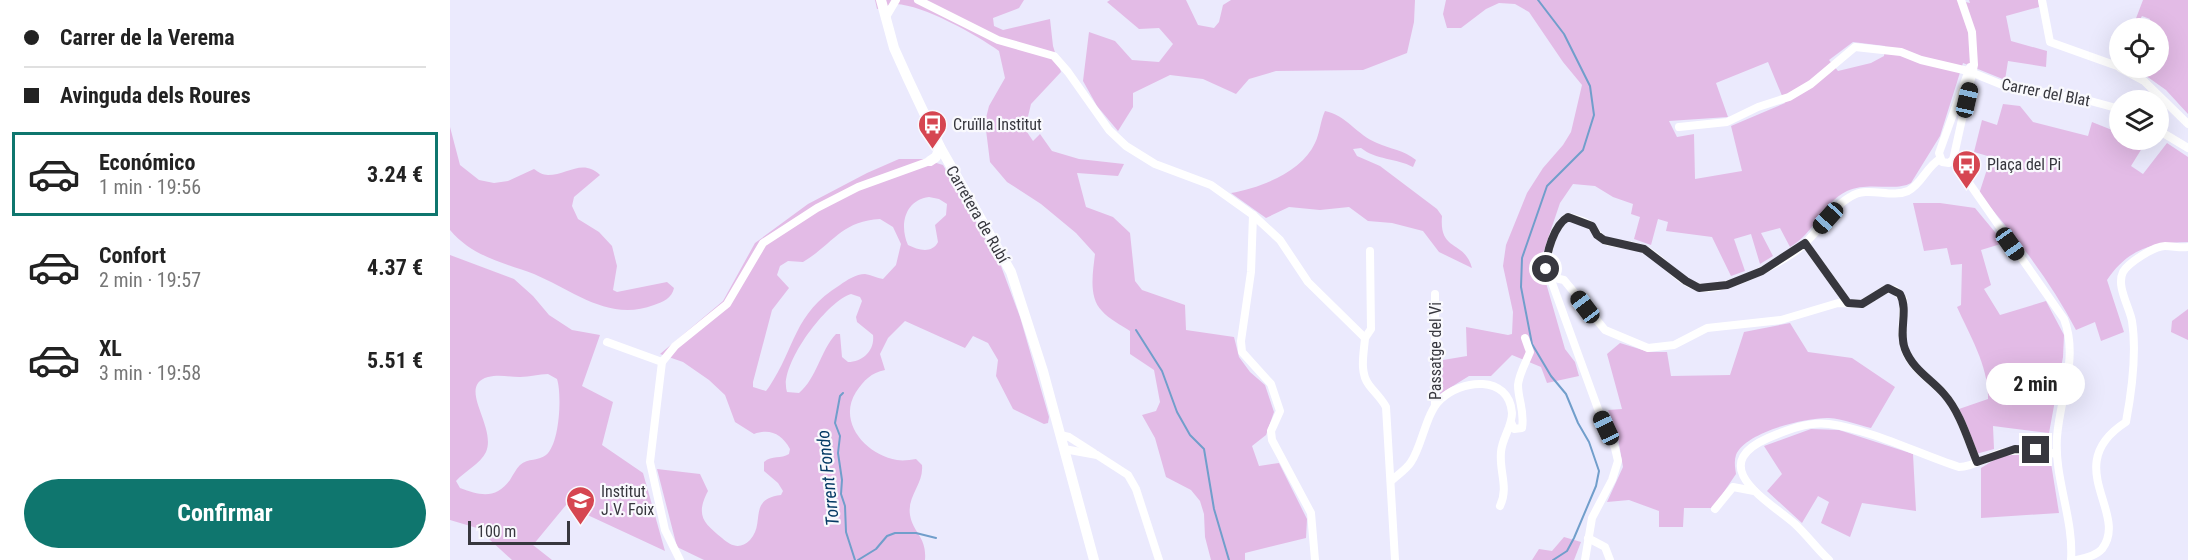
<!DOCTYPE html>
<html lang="es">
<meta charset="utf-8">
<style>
:root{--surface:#fff;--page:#f2f2f2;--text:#222;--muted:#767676;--line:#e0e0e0;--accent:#0f766e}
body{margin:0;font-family:"Roboto Condensed",sans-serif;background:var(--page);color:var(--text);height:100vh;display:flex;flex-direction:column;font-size:22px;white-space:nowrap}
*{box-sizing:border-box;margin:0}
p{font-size:20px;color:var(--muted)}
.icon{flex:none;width:33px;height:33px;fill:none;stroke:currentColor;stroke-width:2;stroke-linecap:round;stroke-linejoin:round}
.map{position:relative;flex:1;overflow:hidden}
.sheet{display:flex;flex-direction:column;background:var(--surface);width:450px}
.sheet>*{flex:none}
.hud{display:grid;align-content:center;height:132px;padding:0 24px;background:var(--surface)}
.fabs{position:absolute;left:1659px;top:18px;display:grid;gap:12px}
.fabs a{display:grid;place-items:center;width:60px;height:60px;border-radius:50%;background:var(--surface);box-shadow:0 6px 24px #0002;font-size:30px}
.scale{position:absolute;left:18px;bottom:15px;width:102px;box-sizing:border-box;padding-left:6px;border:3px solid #37373e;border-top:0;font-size:16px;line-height:21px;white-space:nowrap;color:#37373e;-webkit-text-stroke:4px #f9f9fd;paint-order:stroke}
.end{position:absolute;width:27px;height:27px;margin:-14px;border:8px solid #37373e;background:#fff;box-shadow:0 0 0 3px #fff}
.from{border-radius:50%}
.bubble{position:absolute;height:42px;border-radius:21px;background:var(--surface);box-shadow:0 6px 24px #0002;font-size:20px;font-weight:700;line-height:42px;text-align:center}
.car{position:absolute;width:18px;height:36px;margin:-18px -9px;border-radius:8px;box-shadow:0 0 4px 2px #0007;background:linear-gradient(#222 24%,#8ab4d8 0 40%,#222 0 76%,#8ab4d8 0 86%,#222 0)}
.hud b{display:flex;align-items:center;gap:21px;height:57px;font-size:22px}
.hud b+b{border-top:2px solid var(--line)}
.hud i{width:15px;height:15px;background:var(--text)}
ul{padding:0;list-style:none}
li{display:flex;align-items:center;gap:18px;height:84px;margin:0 12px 9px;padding:0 12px;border:3px solid transparent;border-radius:0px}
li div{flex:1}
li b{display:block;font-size:22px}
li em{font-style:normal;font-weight:700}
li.on{border-color:var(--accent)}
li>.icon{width:54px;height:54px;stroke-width:1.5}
.cta{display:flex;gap:12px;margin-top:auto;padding:12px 24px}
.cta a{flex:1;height:69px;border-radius:36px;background:var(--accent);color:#fff;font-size:24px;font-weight:700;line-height:69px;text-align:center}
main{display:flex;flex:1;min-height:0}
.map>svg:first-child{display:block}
.green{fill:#e3bbe6;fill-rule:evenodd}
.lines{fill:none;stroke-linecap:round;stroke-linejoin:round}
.stream{stroke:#719ecb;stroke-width:2}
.street{stroke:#fff;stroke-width:8}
.secondary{stroke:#fff;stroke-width:10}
.route{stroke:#37373e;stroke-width:8}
.labels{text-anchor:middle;stroke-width:4.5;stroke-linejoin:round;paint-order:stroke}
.street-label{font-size:16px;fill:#37373e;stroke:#f9f9fd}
.poi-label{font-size:16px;fill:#37373e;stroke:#f9f9fd;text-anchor:start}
.water-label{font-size:18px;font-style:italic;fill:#053a65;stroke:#f9f9fd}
</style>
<main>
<section class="sheet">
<div class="hud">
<b><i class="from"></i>Carrer de la Verema</b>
<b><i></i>Avinguda dels Roures</b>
</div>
<ul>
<li class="on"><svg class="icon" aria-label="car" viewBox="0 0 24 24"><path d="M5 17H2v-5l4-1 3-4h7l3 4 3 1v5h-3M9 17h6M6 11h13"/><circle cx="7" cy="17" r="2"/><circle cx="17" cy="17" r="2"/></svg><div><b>Económico</b><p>1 min · 19:56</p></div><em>3.24 €</em></li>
<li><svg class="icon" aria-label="car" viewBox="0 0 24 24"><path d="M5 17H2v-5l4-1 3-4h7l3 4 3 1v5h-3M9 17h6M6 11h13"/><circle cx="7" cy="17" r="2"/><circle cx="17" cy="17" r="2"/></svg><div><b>Confort</b><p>2 min · 19:57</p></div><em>4.37 €</em></li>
<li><svg class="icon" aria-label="car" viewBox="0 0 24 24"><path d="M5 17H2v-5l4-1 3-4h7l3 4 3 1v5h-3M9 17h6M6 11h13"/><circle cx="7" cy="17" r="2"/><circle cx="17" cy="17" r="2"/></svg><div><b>XL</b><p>3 min · 19:58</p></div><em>5.51 €</em></li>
</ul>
<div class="cta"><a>Confirmar</a></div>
</section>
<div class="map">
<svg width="1738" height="560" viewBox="0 0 1738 560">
<rect width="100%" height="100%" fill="#ebeafd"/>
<!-- green -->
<g class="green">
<path d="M425,0H574L569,8L543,18L544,26L553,30L600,19L603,46L611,72L581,104L575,129L583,141L590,134L602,151L629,159L674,164L668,176L627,173L636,207L663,217L680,233L685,281L692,290L735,305L736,330L784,337L789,357L800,372L815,385L824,412L816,435L802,446L809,466L829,463L857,519L856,538L795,553V560H761L755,537L754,514L750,501L741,490L716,477L705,438L692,415L706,411L710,402L704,370L680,354V331C671,325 659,319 652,311C638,297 643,272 645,254L626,233L591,204L557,182L540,162L535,122L539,106L555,78L549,51C527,35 473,5 446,4C440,4 433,8 427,9Z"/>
<path d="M660,0H736L748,25L764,28L769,22L773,5L781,0H965L964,22L957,53L913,70L826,71L799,79L786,94L753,79L720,75L683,93V107L668,131L647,106L633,81L639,32L665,41L682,60L709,62L723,44L709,28L689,29L657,2Z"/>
<path d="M996,0H1506L1520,3L1519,0H1588L1589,7L1556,16L1561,41L1597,51L1596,67L1558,61L1555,80L1513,63L1490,136L1461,183C1445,192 1419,181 1397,191C1372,203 1364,234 1340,247L1330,228L1311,233L1323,256L1310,264L1301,234L1284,239L1295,271L1281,276L1262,237L1216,231L1218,222L1208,219L1201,245L1184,239L1190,217L1181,214L1183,204L1163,197L1145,186L1123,184L1110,203L1090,262L1115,349L1125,362L1129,376L1097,383L1091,367L1062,355L1041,376H1019L990,394L993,360L1017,356L1016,327L1058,335L1062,334L1063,312L1053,266L1056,245L1077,193L1093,168L1113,145L1121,132L1132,85L1113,62L1079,12L1065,4L1049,3L1036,9L1011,28H997L993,14ZM1403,42L1435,46L1434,56L1421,63L1388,71L1379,60ZM1318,62L1335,103L1281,126L1292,171L1245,179L1244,134L1227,137L1219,121L1278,117L1266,83Z"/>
<path d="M1693,0H1738V114L1716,90L1685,68H1708V28H1697L1700,19L1692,16L1689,21H1685Z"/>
<path d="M1553,104L1570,106L1583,122L1638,136L1642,122L1667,132L1669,120L1670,140H1697L1681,166L1693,174L1717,143L1738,157V242C1702,242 1678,249 1657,280L1674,332L1651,341L1645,322L1626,330C1600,280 1566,237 1529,194L1541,157L1524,152L1532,120L1547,125Z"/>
<path d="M875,111C896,115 907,135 927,143C940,149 954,150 966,160L963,167C946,158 926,160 911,148L903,149L907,156L930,166L987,209L992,216C989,253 1014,239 1022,268L989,252L973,231L942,223L918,221L899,207L870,210L839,207L816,218L781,193C810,188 852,172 865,143C870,133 870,122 875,111Z"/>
<path d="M0,127L10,165L29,180L44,183L58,181L84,169C88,172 93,175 98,175C117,175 133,158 150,175L124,197L122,206L128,219L149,232L162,246L167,266L163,290L167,292L217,282L224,288C222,298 213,302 204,305C159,322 124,291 84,274C52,262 23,257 0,230Z"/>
<path d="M449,159H473L493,165L551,266L570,317L599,417L598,423L594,424L563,409L546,376L548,360L538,343L523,336L515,348L455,321L438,338L430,354L435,370C421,373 414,380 406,392C387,422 416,455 447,460C453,461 460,460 466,459L472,465C474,484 457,496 460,515C463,533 477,537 475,560H254L227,547L207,469L250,474L258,491C245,516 254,523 272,538C281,546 290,550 300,540C316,523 297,499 331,495L333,491L328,483L314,471V462C322,455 331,459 339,454L340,449C332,434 320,428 304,434L285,422L275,395L259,380L233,362L210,354L273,301L305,243L358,204L417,173ZM479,197L489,199L497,204L496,215L485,225L488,242C482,254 468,250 458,245C449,225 455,200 479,197ZM430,219L443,227L451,244L446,265L433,279C427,278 421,275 415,274C406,274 397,280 390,285C343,314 346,347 319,387L316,391L303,387V382L322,310L339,288L327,275L330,266L338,261L353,262C382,245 391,221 430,219ZM401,294L410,297L412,301L406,317L407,322L423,335C425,350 413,362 398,362L392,357L390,334H386C370,351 367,378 349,393L337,392C328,366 377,301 401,294Z"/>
<path d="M1463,203H1490L1525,208L1554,243L1531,250L1541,285L1534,289L1550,315L1596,301L1614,335L1613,357L1599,433L1543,426L1544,449L1526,454L1509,409L1538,399C1539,367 1520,336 1507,307L1511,305L1512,264L1501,265L1497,248L1474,251Z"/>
<path d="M0,255L64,279L83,296L99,315L122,330L150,335L132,386L163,402L152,445L193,473L215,551L116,505L83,545L102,560H62L27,528L0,520ZM98,374L107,379C112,394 110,444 96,455C89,461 78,458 70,465C66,469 63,475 60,480C46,499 31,496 10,488L6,481C14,472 31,463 36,452C47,426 6,386 38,377C49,374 59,377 70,377C80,377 89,374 98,374Z"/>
<path d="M1738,309V340L1721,332L1722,321Z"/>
<path d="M1340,323L1358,352L1402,358L1445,387L1421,428C1408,425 1393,419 1379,418C1357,417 1295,432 1286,455C1284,461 1285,467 1286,474L1263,508H1234L1233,527H1209V511L1179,500L1157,502L1173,467L1167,432L1158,410L1172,409L1157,354L1170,343L1199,352H1217L1221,376L1280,375L1294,332Z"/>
<path d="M1361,429L1389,430L1463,454L1466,511L1412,503L1400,537L1371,523L1379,502L1368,496L1352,523L1317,491L1332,474L1314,446Z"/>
<path d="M1554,454L1600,457L1609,513L1531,518V468Z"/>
<path d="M1114,537L1131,542L1124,560H1082L1089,549L1102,551Z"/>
</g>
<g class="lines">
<!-- stream -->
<g class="stream">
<path d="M1088,0L1114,34L1140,86L1144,115L1133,150L1097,186L1072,258L1071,287L1082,344L1101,376L1116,394L1128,423L1139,442L1149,471L1146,486L1124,538L1117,551L1103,560"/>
<path d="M686,330L712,371L727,412L740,435L754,449L764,509L779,560"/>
<path d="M393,393L390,396L385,423L390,436L388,453L392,480L391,494L395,506L396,532L405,560"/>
<path d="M408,560L426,549L437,536L445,533H466L486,538"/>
</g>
<!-- street -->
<g class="street">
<path d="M468,0L548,40L604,56L618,72L659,130L676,146L705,164L761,185L803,215L830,240L858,282L915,338C914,353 909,372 919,385C925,393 931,398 936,407L945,560"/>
<path d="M1592,0L1600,42L1670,67"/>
<path d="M436,17L446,0"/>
<path d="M1670,68L1694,81L1738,124"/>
<path d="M1229,127L1277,122L1308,107L1339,97L1361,84L1405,47L1451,52L1471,60L1518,71L1555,86L1633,99L1670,109"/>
<path d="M1708,130L1738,148"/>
<path d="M1503,160L1614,319C1629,358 1610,397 1607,437C1604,478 1624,519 1621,560"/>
<path d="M1503,160L1524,65L1522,32L1511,0"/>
<path d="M1503,160L1499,163L1492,162L1489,153L1520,67"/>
<path d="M803,215L801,272L791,341L792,352L821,384L830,411L821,431L822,440L861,513L865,560"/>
<path d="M1355,243L1398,303"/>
<path d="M1100,277L1114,280L1155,330L1198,348L1224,345L1257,328L1331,320L1388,303L1412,304L1436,289L1445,290L1453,299C1455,316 1449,333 1455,350C1464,372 1481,379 1495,395C1510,413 1518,440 1527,462"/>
<path d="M915,338L921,329L920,251"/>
<path d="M157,342L212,362"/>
<path d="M985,405V294"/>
<path d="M1061,422L1064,429L1072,428C1075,411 1068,400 1068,385C1069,374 1076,362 1080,352L1075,338"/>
<path d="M610,435L619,437L644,453"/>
<path d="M614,449L647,455L678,475L686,489L709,560"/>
<path d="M941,481C947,475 957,469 961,462C972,446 976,413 990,400C1011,379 1059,374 1062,413C1062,427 1052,438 1051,452C1049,472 1059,487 1050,506"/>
<path d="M1265,509L1283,487L1304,491"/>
<path d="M1138,538L1155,547L1160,560"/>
<path d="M230,560L215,530L200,462L212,362L225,346L277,304L313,243L367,208L408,187L480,161"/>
<path d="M1135,560L1142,518L1162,480L1168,461L1165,448L1148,409L1097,269C1096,253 1104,224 1118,217C1127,219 1137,221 1143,228C1147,233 1149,238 1156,241C1168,245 1184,244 1196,250C1214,260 1227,281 1248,287C1271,294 1335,262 1352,246C1369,232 1381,208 1400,197C1418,185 1440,199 1458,191C1472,184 1476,167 1490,159"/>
<path d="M1379,560C1367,549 1357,535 1345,524C1317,500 1255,466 1318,438C1337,430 1359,421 1379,424C1425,431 1466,453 1509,467C1523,467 1537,457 1550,453C1569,448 1588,450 1607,454"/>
<path d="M1626,560C1635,558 1646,556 1652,549C1680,513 1609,465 1676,422C1682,390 1687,353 1682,321C1679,306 1666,286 1673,272C1678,263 1704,246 1715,246C1723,246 1730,248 1738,247"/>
</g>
<!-- secondary -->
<g class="secondary">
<path d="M431,0L444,48L458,79L490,147L561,272L593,371L644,560"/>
<path d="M480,161L486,157L490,147"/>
</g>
</g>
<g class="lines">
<!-- route -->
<path class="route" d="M1096,269C1096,253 1104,225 1118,217L1142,226L1147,235L1154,240L1194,249L1236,281L1249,288L1277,285L1312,271L1355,243L1398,303L1412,304L1438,288L1450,294C1459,311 1448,331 1455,349C1463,370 1481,379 1494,394C1510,412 1518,440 1527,462L1565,449L1586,450"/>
</g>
<!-- icons -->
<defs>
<symbol id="bus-pin" viewBox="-11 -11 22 30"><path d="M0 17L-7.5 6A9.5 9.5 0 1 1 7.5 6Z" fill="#d64651" stroke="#f9f9fd"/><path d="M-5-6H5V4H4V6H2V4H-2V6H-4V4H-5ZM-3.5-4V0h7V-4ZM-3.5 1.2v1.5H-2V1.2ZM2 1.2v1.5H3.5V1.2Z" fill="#fff"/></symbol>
<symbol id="school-pin" viewBox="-11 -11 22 30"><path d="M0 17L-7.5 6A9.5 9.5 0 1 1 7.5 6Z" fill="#d64651" stroke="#f9f9fd"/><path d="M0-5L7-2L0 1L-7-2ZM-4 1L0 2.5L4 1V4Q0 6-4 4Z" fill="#fff"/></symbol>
</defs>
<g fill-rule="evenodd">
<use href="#bus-pin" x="466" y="108" width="33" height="45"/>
<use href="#bus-pin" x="1500" y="148" width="33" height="45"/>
<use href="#school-pin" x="114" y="484" width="33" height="45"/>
</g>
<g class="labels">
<!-- street labels -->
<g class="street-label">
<text transform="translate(1596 92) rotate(11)" y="6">Carrer del Blat</text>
<text transform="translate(528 214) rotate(60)" y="6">Carretera de Rubí</text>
<text transform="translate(985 351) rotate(-90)" y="6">Passatge del Vi</text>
</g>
<!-- poi labels -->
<g class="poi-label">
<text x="503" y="130">Cruïlla Institut</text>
<text x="1537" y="170">Plaça del Pi</text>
<text x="151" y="497">Institut<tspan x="151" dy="18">J.V. Foix</tspan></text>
</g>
<!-- water labels -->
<g class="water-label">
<text transform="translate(378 478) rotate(-96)" y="6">Torrent Fondo</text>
</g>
</g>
</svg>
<div class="fabs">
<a><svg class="icon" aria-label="locate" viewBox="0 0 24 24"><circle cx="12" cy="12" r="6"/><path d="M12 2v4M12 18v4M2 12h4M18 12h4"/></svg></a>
<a><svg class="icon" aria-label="layers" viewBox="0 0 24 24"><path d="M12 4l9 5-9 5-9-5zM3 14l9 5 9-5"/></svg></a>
</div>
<div class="scale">100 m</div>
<i class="end from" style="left:1096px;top:269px"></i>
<i class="end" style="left:1586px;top:450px"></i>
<div class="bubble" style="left:1536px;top:363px;width:99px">2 min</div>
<i class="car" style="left:1517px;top:100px;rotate:13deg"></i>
<i class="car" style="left:1378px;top:218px;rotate:222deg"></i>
<i class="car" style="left:1560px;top:244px;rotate:145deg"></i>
<i class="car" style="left:1135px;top:307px;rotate:323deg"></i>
<i class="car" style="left:1156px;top:428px;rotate:335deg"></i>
</div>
</main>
